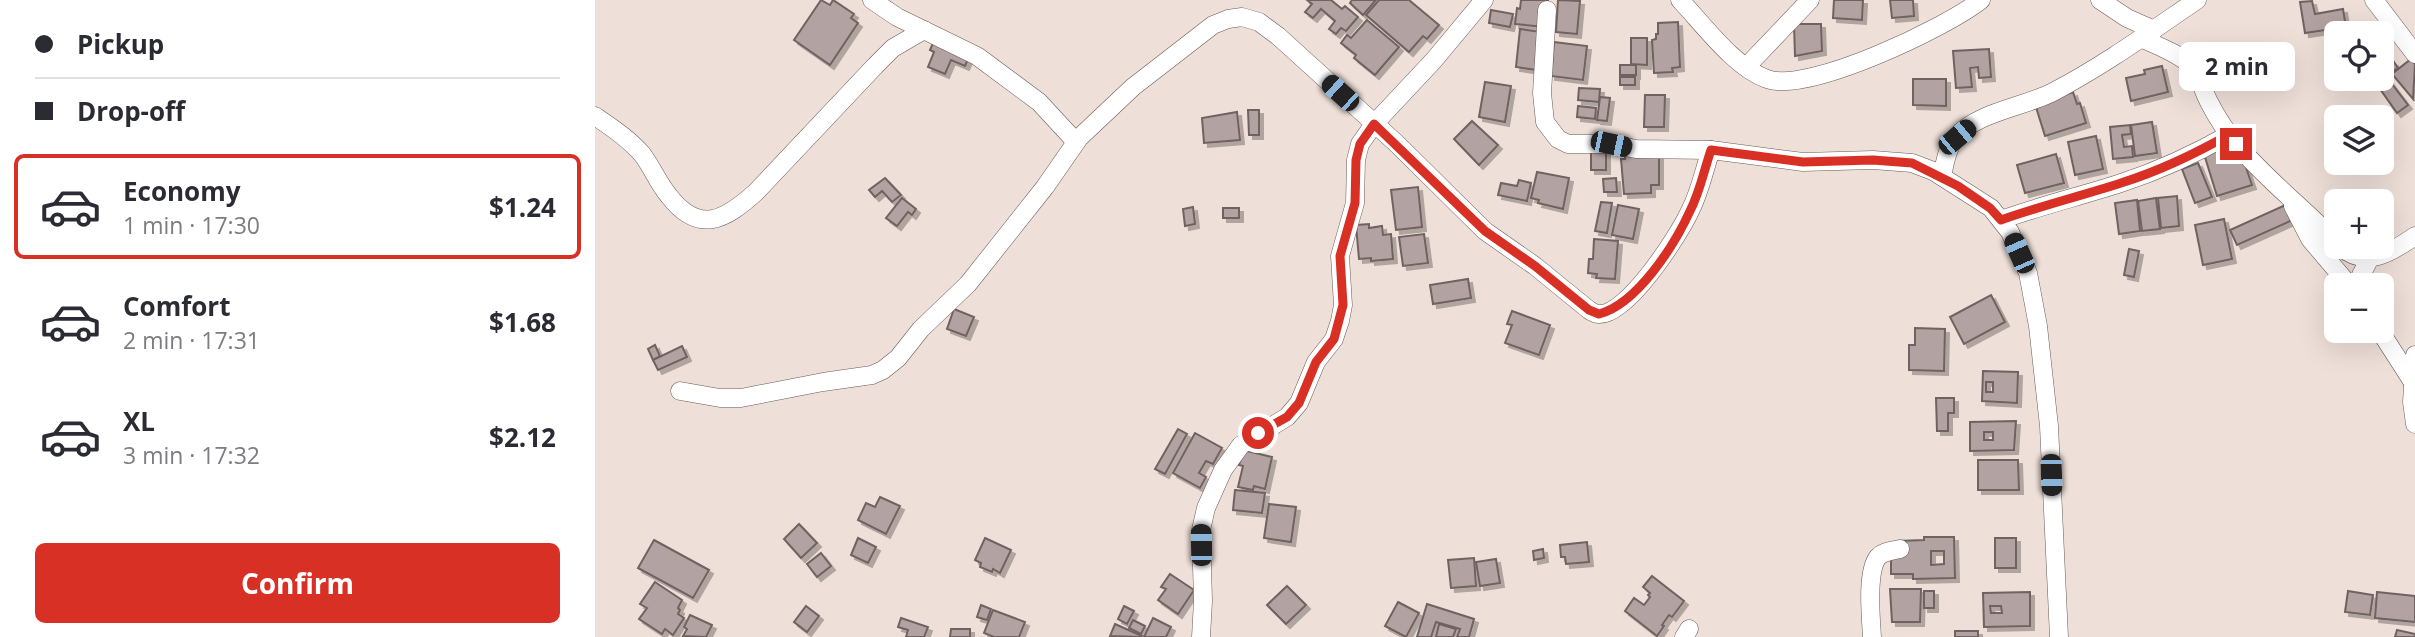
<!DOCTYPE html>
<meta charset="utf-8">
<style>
:root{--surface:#fff;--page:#f7f7f7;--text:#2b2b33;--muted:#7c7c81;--line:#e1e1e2;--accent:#d93025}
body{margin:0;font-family:"Open Sans",sans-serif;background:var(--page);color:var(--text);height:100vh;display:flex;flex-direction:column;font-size:26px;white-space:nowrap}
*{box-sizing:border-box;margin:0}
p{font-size:23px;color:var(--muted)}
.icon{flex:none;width:38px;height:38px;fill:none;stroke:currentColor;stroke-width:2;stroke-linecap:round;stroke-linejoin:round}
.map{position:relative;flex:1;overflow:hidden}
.sheet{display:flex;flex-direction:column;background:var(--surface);width:595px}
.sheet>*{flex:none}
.top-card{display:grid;align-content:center;height:154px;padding:0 35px;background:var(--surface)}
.controls{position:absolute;left:1729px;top:21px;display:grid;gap:14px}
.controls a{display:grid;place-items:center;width:70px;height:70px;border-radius:10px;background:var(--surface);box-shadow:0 7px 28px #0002;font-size:35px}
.end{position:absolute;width:32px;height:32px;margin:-16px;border:9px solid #d93025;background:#fff;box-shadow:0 0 0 4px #fff}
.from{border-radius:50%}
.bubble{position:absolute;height:49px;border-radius:10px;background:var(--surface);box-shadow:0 7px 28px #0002;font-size:23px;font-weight:700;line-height:49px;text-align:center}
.car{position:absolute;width:21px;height:42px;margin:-21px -10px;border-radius:9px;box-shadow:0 0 5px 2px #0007;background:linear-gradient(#222 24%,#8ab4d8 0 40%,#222 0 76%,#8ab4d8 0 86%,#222 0)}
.top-card b{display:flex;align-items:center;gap:24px;height:66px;font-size:26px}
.top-card b+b{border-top:2px solid var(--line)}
.top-card i{width:18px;height:18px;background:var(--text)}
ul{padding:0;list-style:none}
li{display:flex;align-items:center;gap:21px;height:105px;margin:0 14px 10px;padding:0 21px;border:4px solid transparent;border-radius:10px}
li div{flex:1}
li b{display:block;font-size:26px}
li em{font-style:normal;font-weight:700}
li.selected{border-color:var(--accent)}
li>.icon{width:63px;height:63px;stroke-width:1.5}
.action{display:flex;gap:14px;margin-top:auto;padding:14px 35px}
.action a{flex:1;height:80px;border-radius:10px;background:var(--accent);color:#fff;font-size:28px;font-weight:700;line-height:80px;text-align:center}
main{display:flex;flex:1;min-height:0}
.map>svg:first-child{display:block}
.building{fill:#b2a2a1;stroke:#706261;stroke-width:2;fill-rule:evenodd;filter:url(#shadow)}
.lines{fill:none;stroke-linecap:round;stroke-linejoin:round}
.street-casing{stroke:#685b55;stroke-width:19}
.street{stroke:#fff;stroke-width:18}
.route{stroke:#d93025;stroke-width:9}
</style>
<main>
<section class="sheet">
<div class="top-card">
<b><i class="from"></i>Pickup</b>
<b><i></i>Drop-off</b>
</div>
<ul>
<li class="selected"><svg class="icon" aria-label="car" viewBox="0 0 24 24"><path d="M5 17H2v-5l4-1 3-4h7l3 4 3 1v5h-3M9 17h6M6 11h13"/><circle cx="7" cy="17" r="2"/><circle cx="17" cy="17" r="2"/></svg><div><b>Economy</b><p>1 min · 17:30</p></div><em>$1.24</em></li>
<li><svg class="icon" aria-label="car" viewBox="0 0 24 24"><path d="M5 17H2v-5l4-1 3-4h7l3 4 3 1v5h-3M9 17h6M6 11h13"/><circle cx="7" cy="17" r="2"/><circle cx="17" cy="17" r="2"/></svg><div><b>Comfort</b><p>2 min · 17:31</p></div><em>$1.68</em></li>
<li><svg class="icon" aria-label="car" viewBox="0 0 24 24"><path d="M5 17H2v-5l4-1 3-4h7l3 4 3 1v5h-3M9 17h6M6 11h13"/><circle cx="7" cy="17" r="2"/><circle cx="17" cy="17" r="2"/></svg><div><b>XL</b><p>3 min · 17:32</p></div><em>$2.12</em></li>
</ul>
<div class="action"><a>Confirm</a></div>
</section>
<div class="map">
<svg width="1820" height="637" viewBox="0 0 1820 637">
<defs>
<filter id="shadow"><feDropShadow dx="4" dy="4" stdDeviation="0" flood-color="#0004"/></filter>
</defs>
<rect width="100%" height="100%" fill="#eedfd8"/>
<!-- building -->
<g class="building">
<path d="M226,0L235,5L238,0L259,14L256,18L263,23L235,65L199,40Z"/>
<path d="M712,0H736L747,9L750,6L763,17L751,31L746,28L741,34L734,29L740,21L726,9L718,18L710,12L717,4Z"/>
<path d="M757,0H781L768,15L755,3Z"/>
<path d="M784,0H814L844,25L832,39L828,36L814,52L771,15Z"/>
<path d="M926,0H953L950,27L920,24L922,8L925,9Z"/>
<path d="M963,0L985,1L982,34L961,32Z"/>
<path d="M1239,0H1268L1267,20L1238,18Z"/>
<path d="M1295,0H1318L1319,16L1297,18Z"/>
<path d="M1717,1L1720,14L1748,9L1751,27L1710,33L1705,2Z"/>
<path d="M896,10L918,14L915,27L894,23Z"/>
<path d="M772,20L804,47L780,75L759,58L761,55L746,43L752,35L756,38Z"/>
<path d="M1083,22L1085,67L1077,68L1078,72L1059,73L1057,40L1061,39V34H1063V23Z"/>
<path d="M1199,24H1226L1227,51L1200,56Z"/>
<path d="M925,29L946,32L942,70L921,67Z"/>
<path d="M343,31L379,46L370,66L356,60L350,74L333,67L339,52L335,50Z"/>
<path d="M1036,38H1052V65L1036,64Z"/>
<path d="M959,42L992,46L988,80L956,76Z"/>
<path d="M1394,49L1396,77L1384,78L1383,67L1375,68L1377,87L1361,88L1358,51Z"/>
<path d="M1816,59L1820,64L1818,99L1797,74Z"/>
<path d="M1799,62L1803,68L1791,76L1813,105L1802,113L1778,79H1787V70Z"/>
<rect x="1025" y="65" width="16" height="10"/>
<path d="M1567,66L1573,92L1536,101L1531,78L1550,74L1549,70Z"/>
<rect x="1025" y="77" width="15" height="8"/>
<path d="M1318,79H1351V106L1318,105Z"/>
<path d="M890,82L916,86L910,122L884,117Z"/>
<path d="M984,88L1005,89L1004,102L983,100Z"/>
<path d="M1478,92L1482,104L1485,103L1491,123L1450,136L1440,104Z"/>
<path d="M1050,95H1070L1069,127H1049Z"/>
<path d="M1005,97L1015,98L1012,121L1002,120Z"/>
<path d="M983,106L1001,108L1000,119L982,117Z"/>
<path d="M653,110H664V135H654Z"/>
<path d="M642,112L645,140L609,143L607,118Z"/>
<path d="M877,121L903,145L884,165L859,139Z"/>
<path d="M1557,122L1562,153L1540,156L1536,125Z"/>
<path d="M1535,125L1536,134L1527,135L1529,147L1537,146L1538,157L1518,159L1515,127Z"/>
<path d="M1501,136L1508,169L1480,175L1473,142Z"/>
<path d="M1643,144L1657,185L1622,196L1609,154Z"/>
<path d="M996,150L1011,151V170H996Z"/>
<path d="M1030,152L1064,156V185H1056V193L1029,194L1026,159H1030Z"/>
<path d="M1461,154L1469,183L1430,193L1422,165Z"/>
<path d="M1603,163L1617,197L1600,203L1587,169Z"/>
<path d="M942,172L974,178L968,209L943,203L944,200L936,198Z"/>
<path d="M290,178L306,195L297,202L287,191L280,197L274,190Z"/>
<path d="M1021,178L1022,192H1009L1008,179Z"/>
<path d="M924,180L936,183L932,201L903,195L906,183L922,186Z"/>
<path d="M823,187L827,227L801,230L796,190Z"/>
<path d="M1582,196L1584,226L1566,228L1563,198Z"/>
<path d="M307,198L321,209L317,215L313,212L302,226L291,218Z"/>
<path d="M1561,198L1565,229L1547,231L1543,201Z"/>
<path d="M1542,200L1545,231L1524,234L1520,203Z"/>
<path d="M1006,202L1017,203L1012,233L1000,231Z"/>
<path d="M1695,203L1702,218L1642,245L1635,230Z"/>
<path d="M1023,205L1044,209L1038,239L1017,235Z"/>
<path d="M598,207L600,224L590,226L588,209Z"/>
<rect x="628" y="208" width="16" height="10"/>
<path d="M1629,219L1637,259L1608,265L1600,225Z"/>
<path d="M774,224V228L787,226L788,235L796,234L798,259L776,261V258L764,259L761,225Z"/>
<path d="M829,234L833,263L808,266L804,237Z"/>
<path d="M999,239L1023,241L1020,279L1001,278L1002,274L993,273L994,259H998Z"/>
<path d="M1534,249L1544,251L1539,277L1529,275Z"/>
<path d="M873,279L876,298L838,304L835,285Z"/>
<path d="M1396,295L1410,322L1369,344L1355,317Z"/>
<path d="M359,309L379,317L371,336L352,329Z"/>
<path d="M917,311L955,325L944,355L910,343L917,325L912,324Z"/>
<path d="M1320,328L1350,329L1349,371L1314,370V345H1320Z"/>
<path d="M60,345L65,356L58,360L53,349Z"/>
<path d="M87,346L92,357L63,370L58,360Z"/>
<path d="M1388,371L1423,372L1422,403L1387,401ZM1391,382H1398V392H1391Z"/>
<path d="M1341,398H1359V413H1353V431H1342Z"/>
<path d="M1421,421L1419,450L1375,451V422ZM1389,432H1398V440H1389Z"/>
<path d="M583,429L592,434L570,474L560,469Z"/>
<path d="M600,433L627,448L618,464L611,461L604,473L611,477L605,488L578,473Z"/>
<path d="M648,450L677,457L670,489L659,486L658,490L643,487L648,466L644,465Z"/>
<path d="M1383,460H1423L1424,490H1383Z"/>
<path d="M640,490L670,493L667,513L638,510Z"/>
<path d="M285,497L305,506L291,534L263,520L271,503L280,507Z"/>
<path d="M674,504L701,507L696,542L669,538Z"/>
<path d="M204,524L222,543L206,558L189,539Z"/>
<path d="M1329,537H1359L1360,578L1318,579V574H1296V555L1302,541L1329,540ZM1336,551H1349V564L1336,565Z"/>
<path d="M263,538L281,547L273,563L256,555Z"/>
<path d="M390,538L416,550L405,573L398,569L397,572L385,567L386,563L380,560Z"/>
<rect x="1400" y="538" width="21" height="30"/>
<path d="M59,540L114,570L98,598L43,568Z"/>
<path d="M992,542L994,562L971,564L970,557H966L965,545Z"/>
<path d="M948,549L949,558L939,560L938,551Z"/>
<path d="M226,553L236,566L222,577L212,564Z"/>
<path d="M879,558L881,586L856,588L853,560Z"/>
<path d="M901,559L905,583L885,586L881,562Z"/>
<path d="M575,574L599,590L583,614L563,600L571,589L566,587Z"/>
<path d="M1057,576L1089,601L1077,617L1074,615L1067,625L1069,626L1062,636L1030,611L1039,598L1049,605L1055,597L1053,595L1055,593L1048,587Z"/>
<path d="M60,582L87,600L83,608L85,610L83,614L89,618L78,635L70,629L67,634L44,619L52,608L45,604Z"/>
<path d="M692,586L711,605L691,624L672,605Z"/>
<path d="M1295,589H1326L1325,622H1297Z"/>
<rect x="1329" y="591" width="10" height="17"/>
<path d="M1753,591L1778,595L1775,615L1750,612Z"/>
<path d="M1435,592V626L1389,627L1388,593ZM1395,606H1406L1407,613H1396Z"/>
<path d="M1782,592L1820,596V622L1780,618Z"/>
<path d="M803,602L824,613L811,637L790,626Z"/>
<path d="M832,604L879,619L874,637H862L865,629L841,622L836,637H822Z"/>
<path d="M386,605L396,609L392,620L382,617Z"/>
<path d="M211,606L224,616L212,632L199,622Z"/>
<path d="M529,606L539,611L532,624L523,619Z"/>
<path d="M398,610L430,622L424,637H399L389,633Z"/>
<path d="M95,615L117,625L111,637L88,636L92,629L89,627Z"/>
<path d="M306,618L333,627L329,637H311L313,630L303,627Z"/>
<path d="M558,618L576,627L571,637H549Z"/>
<path d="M538,620L550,626L546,634L534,628Z"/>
<path d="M520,624L547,636L546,637L515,636Z"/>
<path d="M844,624L861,629L858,637H841Z"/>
<path d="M356,629H375V637H355Z"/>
<path d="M1802,630L1820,634V637H1800Z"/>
<rect x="1360" y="631" width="23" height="6"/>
</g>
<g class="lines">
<defs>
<g id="street">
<path d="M277,0L302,17L382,56L444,102L481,142"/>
<path d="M1085,0C1108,24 1140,68 1172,79C1213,94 1352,27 1386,0"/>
<path d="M1505,0L1532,18L1559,30"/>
<path d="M1779,0L1820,54"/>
<path d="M952,10L947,93L950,122L963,139L973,144H1016L1041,149L1116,150L1208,162L1278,160L1317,163L1338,171L1396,208L1415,232L1433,273L1443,326L1454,426L1464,637"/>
<path d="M1546,38C1562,46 1581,52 1594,64C1605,75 1607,89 1614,102C1622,118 1633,134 1644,147C1674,182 1710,209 1741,242"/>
<path d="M1151,67L1215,0"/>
<path d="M0,116C16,127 34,139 47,154C57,167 63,183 74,196C104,235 130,220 161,192L280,66L298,48L329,30"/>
<path d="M1347,176C1350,163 1352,148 1361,137C1382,112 1429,107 1458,92C1508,66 1555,32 1602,0"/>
<path d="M1698,206L1715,239L1754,285"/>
<path d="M1406,220C1445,206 1486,196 1526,183C1563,171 1600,154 1635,134"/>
<path d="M1746,247C1771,269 1797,252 1820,236"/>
<path d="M1764,285L1766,275L1775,258"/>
<path d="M1785,331L1819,384"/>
<path d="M1820,355L1817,402L1820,424"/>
<path d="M85,391L125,398H146L228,382L277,375L288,370L303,358L326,329L373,284L450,187L484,138L538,87L618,25L633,19L647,17L664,22L683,36L801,143L890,231L940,266L994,310C997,312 1001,314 1004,314C1032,316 1084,235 1095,211C1105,192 1109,170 1116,150"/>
<path d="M606,637L608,601L606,530L611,508L628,470L646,445L692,417L704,403L721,362L739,339L745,321L748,305L745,256L760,203L761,160L765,144L779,124L839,60L889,0"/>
<path d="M1089,637L1094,629"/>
<path d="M1277,637C1276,618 1271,572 1283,557C1289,551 1297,551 1305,549"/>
</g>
</defs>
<!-- street casing -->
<use href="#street" class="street-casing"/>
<!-- street -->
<use href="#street" class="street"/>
</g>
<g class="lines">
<!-- route -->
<path class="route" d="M663,433L692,417L704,403L721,362L739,339L748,305L745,256L760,203L761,160L765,144L779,124L890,231L940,266L994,310L1004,314C1042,304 1079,246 1095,211C1105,192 1109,170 1116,150L1208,162L1278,160L1317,163L1363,186L1395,208L1406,220C1445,206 1486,196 1526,183C1564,171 1600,154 1635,134L1641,144"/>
</g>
</svg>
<div class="controls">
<a><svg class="icon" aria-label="locate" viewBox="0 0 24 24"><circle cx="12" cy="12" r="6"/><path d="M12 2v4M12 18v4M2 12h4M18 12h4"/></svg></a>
<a><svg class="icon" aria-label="layers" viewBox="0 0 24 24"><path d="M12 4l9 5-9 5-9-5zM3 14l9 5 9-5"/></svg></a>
<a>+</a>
<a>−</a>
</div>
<i class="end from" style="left:663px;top:433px"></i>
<i class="end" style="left:1641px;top:144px"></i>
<div class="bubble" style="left:1584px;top:42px;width:116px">2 min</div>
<i class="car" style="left:745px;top:93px;rotate:312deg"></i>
<i class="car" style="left:1362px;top:137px;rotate:50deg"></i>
<i class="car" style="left:1016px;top:144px;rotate:102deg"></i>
<i class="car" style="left:1424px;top:253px;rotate:336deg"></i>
<i class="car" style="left:1456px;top:475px;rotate:178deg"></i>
<i class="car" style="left:606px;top:545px;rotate:359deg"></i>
</div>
</main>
